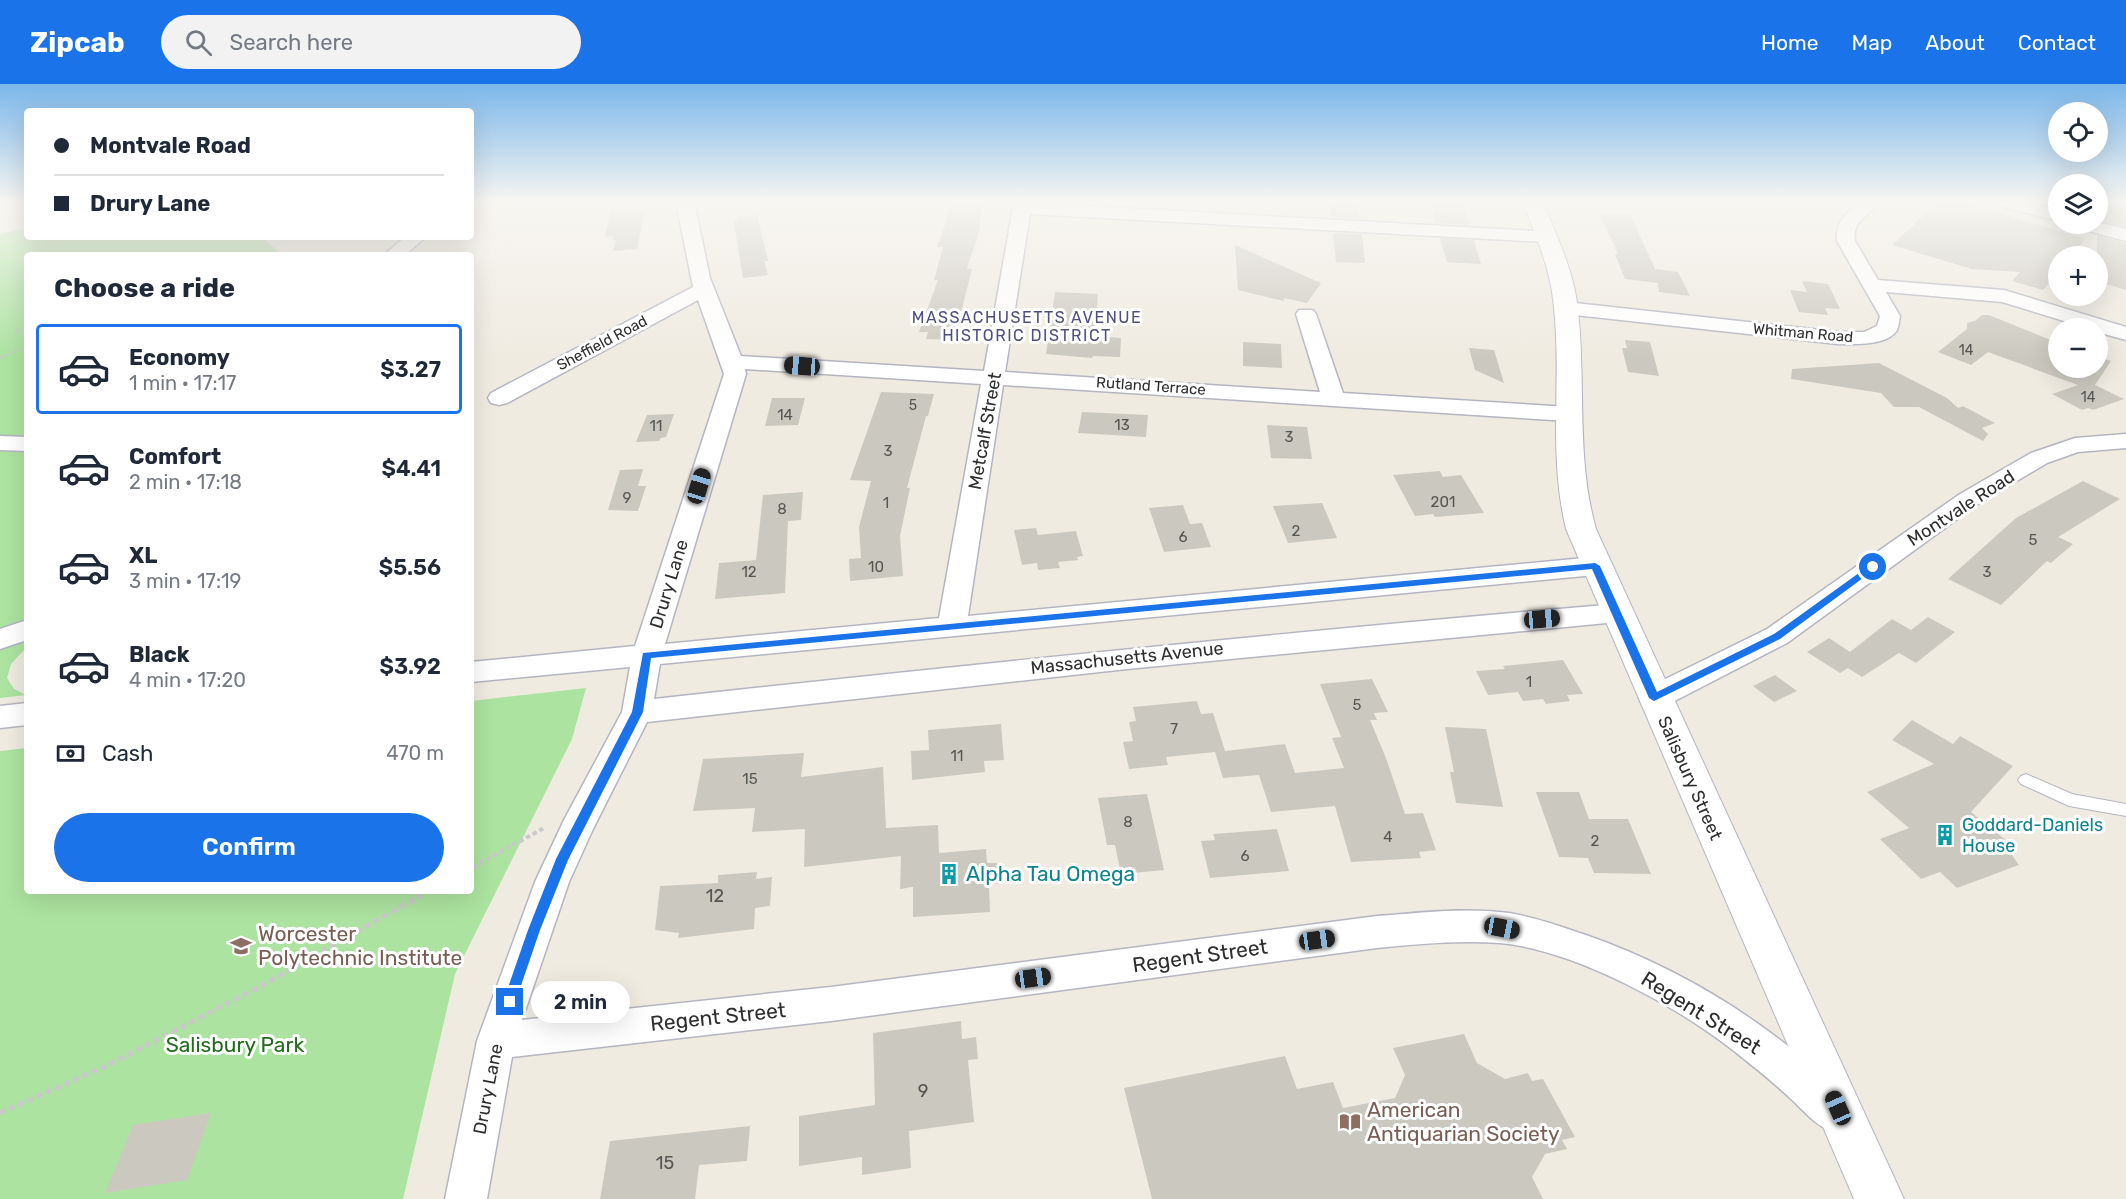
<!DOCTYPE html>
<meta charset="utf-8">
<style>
:root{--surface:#fff;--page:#f2f2f3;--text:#1f2937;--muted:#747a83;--line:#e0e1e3;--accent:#1a73e8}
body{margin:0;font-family:Rubik,sans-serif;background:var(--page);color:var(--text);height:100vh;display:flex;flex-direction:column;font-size:22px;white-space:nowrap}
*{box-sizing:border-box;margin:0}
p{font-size:20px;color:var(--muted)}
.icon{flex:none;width:33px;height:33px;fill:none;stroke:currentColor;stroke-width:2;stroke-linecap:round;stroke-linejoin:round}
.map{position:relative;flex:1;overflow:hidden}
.sheet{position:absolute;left:24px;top:168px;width:450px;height:642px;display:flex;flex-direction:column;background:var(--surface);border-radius:6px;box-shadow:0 6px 24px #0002}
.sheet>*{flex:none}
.top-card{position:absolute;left:24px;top:24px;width:450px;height:132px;border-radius:6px;box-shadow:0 6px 24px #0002;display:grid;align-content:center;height:132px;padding:0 30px;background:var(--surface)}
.buttons{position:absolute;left:2048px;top:18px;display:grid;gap:12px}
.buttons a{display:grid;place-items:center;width:60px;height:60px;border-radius:50%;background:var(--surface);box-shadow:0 6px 24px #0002;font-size:30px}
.end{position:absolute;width:27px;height:27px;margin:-14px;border:8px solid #1a73e8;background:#fff;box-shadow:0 0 0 3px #fff}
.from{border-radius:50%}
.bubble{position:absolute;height:42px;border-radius:21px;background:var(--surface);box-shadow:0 6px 24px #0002;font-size:20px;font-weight:600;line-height:42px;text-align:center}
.car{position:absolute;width:18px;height:36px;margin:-18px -9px;border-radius:8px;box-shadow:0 0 4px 2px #0007;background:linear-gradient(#222 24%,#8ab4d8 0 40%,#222 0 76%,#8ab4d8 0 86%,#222 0)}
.top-card b{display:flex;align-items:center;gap:21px;height:57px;font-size:22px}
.top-card b+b{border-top:2px solid var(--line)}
.top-card i{width:15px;height:15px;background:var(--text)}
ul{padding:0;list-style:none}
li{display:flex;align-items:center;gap:18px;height:90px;margin:0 12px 9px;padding:0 18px;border:3px solid transparent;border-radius:6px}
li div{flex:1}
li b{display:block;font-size:22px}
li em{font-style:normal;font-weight:600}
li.selected{border-color:var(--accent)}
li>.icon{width:54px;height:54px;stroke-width:1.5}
h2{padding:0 30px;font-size:27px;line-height:72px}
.pay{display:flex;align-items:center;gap:15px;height:66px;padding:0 30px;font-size:22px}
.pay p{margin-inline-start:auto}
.cta{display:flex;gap:12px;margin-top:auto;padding:12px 30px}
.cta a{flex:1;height:69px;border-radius:36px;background:var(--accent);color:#fff;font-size:24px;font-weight:600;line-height:69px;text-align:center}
header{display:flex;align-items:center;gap:36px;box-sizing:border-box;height:84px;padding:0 30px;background:var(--accent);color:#fff}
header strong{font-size:28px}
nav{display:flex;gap:33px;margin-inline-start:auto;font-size:21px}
.search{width:420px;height:54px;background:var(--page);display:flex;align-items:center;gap:15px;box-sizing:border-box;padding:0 21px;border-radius:33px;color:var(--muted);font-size:22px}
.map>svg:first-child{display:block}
.green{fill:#ace3a0}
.building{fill:#cbc9bf}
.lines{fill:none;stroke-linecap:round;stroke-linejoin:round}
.service-casing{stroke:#b4b5c1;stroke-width:2}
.minor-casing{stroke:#b4b5c1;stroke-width:3}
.secondary-casing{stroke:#b4b5c1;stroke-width:2}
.path-far2{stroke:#c9c9c9;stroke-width:2;stroke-dasharray:3 2;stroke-linecap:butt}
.path-far1{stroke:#c9c9c9;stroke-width:4;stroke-dasharray:4.5 3;stroke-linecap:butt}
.path{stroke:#c9c9c9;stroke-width:5;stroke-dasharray:6 4;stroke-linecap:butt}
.service{fill:#fff;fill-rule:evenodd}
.minor{fill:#fff;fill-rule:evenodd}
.secondary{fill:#fff;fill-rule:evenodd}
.route{fill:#1a73e8}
.labels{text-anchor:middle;stroke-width:6;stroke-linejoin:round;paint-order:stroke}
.far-number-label{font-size:14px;fill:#555552}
.far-street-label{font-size:15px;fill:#2e2e2e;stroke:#fff}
.number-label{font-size:15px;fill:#555552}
.far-neighbourhood-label{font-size:16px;letter-spacing:1.5px;fill:#4e4f7f;stroke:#fff}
.street-label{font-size:18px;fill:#2e2e2e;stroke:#fff}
.culture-label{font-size:18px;fill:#0d838f;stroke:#fff;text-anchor:start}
.near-number-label{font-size:18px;fill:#555552}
.near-culture-label{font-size:21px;fill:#0d838f;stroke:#fff;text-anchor:start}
.near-education-label{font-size:21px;fill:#785e54;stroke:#fff;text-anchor:start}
.near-street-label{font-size:21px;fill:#2e2e2e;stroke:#fff}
.near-park-label{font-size:21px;fill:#216c1d;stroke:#fff}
</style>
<header>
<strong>Zipcab</strong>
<div class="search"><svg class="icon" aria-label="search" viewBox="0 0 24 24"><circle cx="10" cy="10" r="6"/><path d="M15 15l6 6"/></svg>Search here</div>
<nav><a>Home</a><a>Map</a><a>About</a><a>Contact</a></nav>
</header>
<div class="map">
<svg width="2126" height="1115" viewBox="0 0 2126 1115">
<rect width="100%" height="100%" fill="#efebe1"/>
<!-- green -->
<g class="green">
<path d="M27,144V153H261L282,171H27V563L11,580L7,594L14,605L26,611L0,614V150Z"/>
<path d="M586,604L572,655L455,890L403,1115H0V667L27,664V807H471V617Z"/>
</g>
<!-- building -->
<g class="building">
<path d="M1329,118H1357L1360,135L1331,133Z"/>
<path d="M1430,118H1462L1469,141L1436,139Z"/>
<path d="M1938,118H1964L2085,155L2071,172H2058V188L2043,206L2012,197L2020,188L1972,185L1892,161Z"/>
<path d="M2097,118L2126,123V143L2097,136Z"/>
<path d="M949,121H982L979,148L967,184L972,185L954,256L926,255L928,248H919L938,196H934L943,163H937L946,138Z"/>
<path d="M611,126L645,128L637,165L613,167L616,156L613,157V152L605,153Z"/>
<path d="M1599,129L1630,130L1656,187V185L1678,188L1690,212L1659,208L1658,199L1625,195L1615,170H1618Z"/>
<path d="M757,131L768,177H764L768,191L743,194L734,138L737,137V133Z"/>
<path d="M1333,149L1362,150L1365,179L1336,178Z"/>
<path d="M2097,151L2126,159V206L2097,197Z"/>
<path d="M1440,154L1474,156L1481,180L1447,178Z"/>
<path d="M1235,161L1321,199L1307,219L1284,214V217L1238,206Z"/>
<path d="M1802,197L1828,200L1840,225L1825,224L1828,231L1799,228L1790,206L1807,208Z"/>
<path d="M1055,208L1098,210L1096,243L1066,250L1121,254L1120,273L1093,272L1092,274L1046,270Z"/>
<path d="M1982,231H1989L2058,259V284H2097V272L2111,277L2095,301L2124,315L2093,326L2088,324L2082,326L2052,310L2078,301L1988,268L1971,281L1938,268L1967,245V239L1975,237Z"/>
<path d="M1625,256L1650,258L1659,292L1628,288L1622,264H1627Z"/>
<path d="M1243,258L1281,260L1282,284L1243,282Z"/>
<path d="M1469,264L1494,266L1504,299L1475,286Z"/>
<path d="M1879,279L1947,314L1958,324L1963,322L1995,339L1982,344L1988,350L1983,357L1919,323H1894L1881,309L1791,295L1792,285Z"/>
<path d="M881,308L934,310L928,332H926L907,404H910L900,452L903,492L850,497L849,475L861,474L859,443L871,397L850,396Z"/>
<path d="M772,314H805L798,341L765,342Z"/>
<path d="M1082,328L1148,331L1146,353L1078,349Z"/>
<path d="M674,330L666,353L661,354L659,357L636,358L647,331Z"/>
<path d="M1267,341L1307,343L1312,375L1271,374Z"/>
<path d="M643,385L638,402H646L638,427L608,426L620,386Z"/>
<path d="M1440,387L1443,393L1461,391L1484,429L1435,433L1433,430L1415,432L1393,391Z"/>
<path d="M2083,397L2120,415L2058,453L2073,460L2051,479L2047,477L2001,521L1948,495L2016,434Z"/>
<path d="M803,408L801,436L788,437L785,509L715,515L719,479L756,476L763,411Z"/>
<path d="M1322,419L1337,454L1288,459L1273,422Z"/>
<path d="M1183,421L1190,440L1202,439L1211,463L1164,468L1149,424Z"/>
<path d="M1036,444L1038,451L1076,447L1083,472L1077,473L1078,476L1058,478L1060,484L1038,486L1037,479L1022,481L1014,446Z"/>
<path d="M1928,533L1955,548L1916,579L1899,569L1862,593L1848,584L1840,589L1807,568L1829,554L1850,568L1892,535L1911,546Z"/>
<path d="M1563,576L1583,610L1567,611L1570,617L1546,620L1543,615L1523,617L1518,608L1488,611L1476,587L1505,585L1503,582Z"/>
<path d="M1775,591L1797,607L1774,618L1753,602Z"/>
<path d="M1372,595L1388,628L1374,629L1377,636H1370L1386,674L1405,730L1423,729L1436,766L1419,768L1421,774L1351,778L1335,722L1271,728L1259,691L1223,694L1215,668L1166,673L1168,681L1129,685L1123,658L1133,657L1129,638L1136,637L1133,623L1197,617L1201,630L1213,629L1225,667L1285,660L1295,689L1344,684L1332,654L1341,653L1320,600Z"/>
<path d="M1912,636L1953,660L1960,652L2013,682L1971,728L2008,758L2004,760L2019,781L1957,804L1940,788L1921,795L1880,755L1909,744L1867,708L1934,680L1892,656Z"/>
<path d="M1001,640L1004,676L984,677L985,688L912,696L911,667L929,666L928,646Z"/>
<path d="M1445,643L1486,645L1503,723L1456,719L1450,688H1454Z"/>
<path d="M804,669L801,693L883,683L886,744L938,741L939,769L986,765L987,779H997L998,800H989L990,828L913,833V803L900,805L901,772L804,783L805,745L752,748L755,724L693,727L703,675Z"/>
<path d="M1536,708H1579L1589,735H1628L1651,790L1594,789L1588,774L1559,773Z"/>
<path d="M1147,710L1164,786L1121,790L1115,761H1107L1098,714Z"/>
<path d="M1277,745L1289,787L1210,794L1201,757L1215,756L1213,750Z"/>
<path d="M757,788L756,795L772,793L770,822L755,824L754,845L678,854L679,849L655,846L660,802L718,799V791Z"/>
<path d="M961,937L962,955L976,953L978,975L968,976L974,1038L909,1047L911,1084L862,1091V1073L799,1082V1032L875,1021L873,949Z"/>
<path d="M1464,950L1477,979L1505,995L1528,989L1532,997L1543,995L1575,1053L1562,1056L1567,1065L1545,1070L1532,1093L1543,1115H1152L1124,1004L1285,972L1297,1005L1333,998L1343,1024L1395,1014L1405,991L1393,964Z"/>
<path d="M211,1029L187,1096L105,1109L133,1041Z"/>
<path d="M750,1042L747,1077L699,1081L695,1115H600L610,1057Z"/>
</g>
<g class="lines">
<defs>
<path id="service" d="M2026,690L2072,710L2126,720V732L2069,722L2021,700L2018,696L2021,692Z"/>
<g id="minor">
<path d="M676,118H694L710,194L741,272L984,287L1014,118L1553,148L1555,152L1553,156L1546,158L1030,130L1005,288L1320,308L1296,230L1299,226H1313L1316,230L1343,309L1569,323L1577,325L1580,330L1577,335L1569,337L1003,301L968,532L1595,473L1604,476L1608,482L1604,488L1595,491L660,580L654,615C975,580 1296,547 1617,520L1627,522L1631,529L1627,536L1617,538L1127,585L647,638L593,745L569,798L522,936L831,903L1377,832C1420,829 1465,823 1509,829C1534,833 1559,842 1583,850C1664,878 1738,920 1804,975C1822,990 1843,1006 1852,1028L1846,1042L1832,1048C1814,1040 1804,1027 1790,1014C1772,997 1753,982 1734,967C1675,921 1575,866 1500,859C1459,856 1418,860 1377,864L831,937L512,973L487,1115H445L477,957L535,798L564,736L622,628L630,583L471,598V578L635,562L724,290L698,216L507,319L499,321L491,319L488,314L491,309L693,203ZM745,285L981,300L939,534L665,560L746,290Z"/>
<path d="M1860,118H1880C1869,132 1852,136 1855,157L1878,196L2004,206L2126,243V256L2097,248V244H2087L2002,218L1886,208L1900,232C1899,236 1899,242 1897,246C1888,262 1853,260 1838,260L1566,230L1559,228L1556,224L1559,220L1566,218L1838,248H1864L1877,242L1880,232L1837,157C1835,139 1847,128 1860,118Z"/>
<path d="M1998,118H2028L2058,126V137L2001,122Z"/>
<path d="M2097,138L2126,145V157L2078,144L2075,140Z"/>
<path d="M405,153H426L405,171H384Z"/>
<path d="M2126,350V364L2078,368L2047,379L1978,420L1787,559L1665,622L1654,625L1643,622L1639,614L1643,606L1767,545L1960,410L2031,369L2075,354Z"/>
<path d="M0,352L27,353V367L0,366Z"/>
<path d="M27,536V556L0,565V545Z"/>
<path d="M27,619V641L0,644V622Z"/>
</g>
<path id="secondary" d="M1523,118H1543C1556,151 1572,183 1577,218C1587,294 1575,370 1596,445L1904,1115H1854L1566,445C1547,366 1563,293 1553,215C1549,181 1535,150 1523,118Z"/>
</defs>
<!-- service casing -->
<use href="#service" class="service-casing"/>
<!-- minor casing -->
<use href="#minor" class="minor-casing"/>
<!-- secondary casing -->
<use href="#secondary" class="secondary-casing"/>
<!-- path-far2 -->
<g class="path-far2">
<path d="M16,247L27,244"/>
<path d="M0,274L27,263"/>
</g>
<!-- path-far1 -->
<path class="path-far1" d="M480,779L544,744"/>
<!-- path -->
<g class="path">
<path d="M471,784L482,778"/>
<path d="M0,1029L106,982L261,902L429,807"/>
</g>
<!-- service -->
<use href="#service" class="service"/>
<!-- minor -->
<use href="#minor" class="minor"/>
<!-- secondary -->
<use href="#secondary" class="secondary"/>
</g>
<!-- sky -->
<linearGradient id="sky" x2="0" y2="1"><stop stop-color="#7bb7ea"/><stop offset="0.43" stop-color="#f8f6f2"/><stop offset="1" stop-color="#f8f6f2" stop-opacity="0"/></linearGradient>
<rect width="2126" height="274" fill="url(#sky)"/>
<!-- route -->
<path class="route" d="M1595,479L1600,482L1657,608L1774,550L1870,481L1878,483L1780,555L1654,617L1649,614L1592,485L651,574L643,628L568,776L540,846L514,922L510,924L503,918L528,846L556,775L632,628L643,569Z"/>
<!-- icons -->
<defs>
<symbol id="building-bare" viewBox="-9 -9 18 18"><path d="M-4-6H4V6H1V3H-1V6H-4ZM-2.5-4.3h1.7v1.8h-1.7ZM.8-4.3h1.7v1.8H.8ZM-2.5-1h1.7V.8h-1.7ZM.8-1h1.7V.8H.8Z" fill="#0f9aa8" stroke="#fff" stroke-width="2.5" paint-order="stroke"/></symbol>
<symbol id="university-bare" viewBox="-9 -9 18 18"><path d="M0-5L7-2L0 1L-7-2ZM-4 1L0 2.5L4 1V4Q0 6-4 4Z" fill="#8d6e63" stroke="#fff" stroke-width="2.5" paint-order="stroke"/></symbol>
<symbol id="library-bare" viewBox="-9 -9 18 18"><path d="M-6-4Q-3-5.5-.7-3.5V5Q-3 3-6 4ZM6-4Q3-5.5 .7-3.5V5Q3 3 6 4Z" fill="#8d6e63" stroke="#fff" stroke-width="2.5" paint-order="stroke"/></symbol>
</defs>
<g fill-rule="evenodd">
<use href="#building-bare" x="1930" y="736" width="30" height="30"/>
<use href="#building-bare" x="934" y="775" width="30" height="30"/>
<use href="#university-bare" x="226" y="847" width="30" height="30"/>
<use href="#library-bare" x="1335" y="1023" width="30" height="30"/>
</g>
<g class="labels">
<!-- far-number labels -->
<g class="far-number-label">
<text x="1966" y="271">14</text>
<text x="2088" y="318">14</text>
<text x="913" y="326">5</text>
</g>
<!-- far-street labels -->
<g class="far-street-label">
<text transform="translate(1803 249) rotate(5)" y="5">Whitman Road</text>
<text transform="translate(602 259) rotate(-28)" y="5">Sheffield Road</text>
<text transform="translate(1151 302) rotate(4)" y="5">Rutland Terrace</text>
</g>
<!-- number labels -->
<g class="number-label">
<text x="785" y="336">14</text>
<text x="1122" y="346">13</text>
<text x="656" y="347">11</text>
<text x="1289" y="358">3</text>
<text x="888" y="372">3</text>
<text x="627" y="419">9</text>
<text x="1443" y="423">201</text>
<text x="886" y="424">1</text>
<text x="782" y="430">8</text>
<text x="1296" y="452">2</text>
<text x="1183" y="458">6</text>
<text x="2033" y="461">5</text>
<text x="876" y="488">10</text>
<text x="749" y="493">12</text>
<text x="1987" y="493">3</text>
<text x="1529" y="603">1</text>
<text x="1357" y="626">5</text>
<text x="1174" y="650">7</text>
<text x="957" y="677">11</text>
<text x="750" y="700">15</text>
<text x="1128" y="743">8</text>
<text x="1388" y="758">4</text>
<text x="1595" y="762">2</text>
<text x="1245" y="777">6</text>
</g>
<!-- far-neighbourhood labels -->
<g class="far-neighbourhood-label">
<text x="1027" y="239">MASSACHUSETTS AVENUE<tspan x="1027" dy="18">HISTORIC DISTRICT</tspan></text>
</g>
<!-- street labels -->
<g class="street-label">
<text transform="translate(985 347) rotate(-80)" y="6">Metcalf Street</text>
<text transform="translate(1961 424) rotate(-33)" y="6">Montvale Road</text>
<text transform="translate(669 500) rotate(-73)" y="6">Drury Lane</text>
<text transform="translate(1127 574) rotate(-6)" y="6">Massachusetts Avenue</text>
<text transform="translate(1690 694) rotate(66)" y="6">Salisbury Street</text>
<text transform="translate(488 1005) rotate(-79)" y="6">Drury Lane</text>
</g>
<!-- culture labels -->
<g class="culture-label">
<text x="1962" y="747">Goddard-Daniels<tspan x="1962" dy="21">House</tspan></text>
</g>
<!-- near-number labels -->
<g class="near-number-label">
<text x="715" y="818">12</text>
<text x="923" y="1013">9</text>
<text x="665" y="1085">15</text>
</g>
<!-- near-culture labels -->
<g class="near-culture-label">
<text x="966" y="797">Alpha Tau Omega</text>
</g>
<!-- near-education labels -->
<g class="near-education-label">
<text x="258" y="857">Worcester<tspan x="258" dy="24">Polytechnic Institute</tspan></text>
<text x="1367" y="1033">American<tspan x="1367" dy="24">Antiquarian Society</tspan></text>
</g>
<!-- near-street labels -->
<g class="near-street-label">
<text transform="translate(1200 872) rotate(-8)" y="7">Regent Street</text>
<text transform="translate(1701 929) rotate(32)" y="7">Regent Street</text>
<text transform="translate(718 933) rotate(-6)" y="7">Regent Street</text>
</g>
<!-- near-park labels -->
<g class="near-park-label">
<text x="235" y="968">Salisbury Park</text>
</g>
</g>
</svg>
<div class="buttons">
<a><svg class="icon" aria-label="locate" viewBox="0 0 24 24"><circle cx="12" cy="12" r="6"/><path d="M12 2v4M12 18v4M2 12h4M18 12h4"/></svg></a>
<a><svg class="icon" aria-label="layers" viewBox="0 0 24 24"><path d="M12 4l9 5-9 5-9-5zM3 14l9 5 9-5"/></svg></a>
<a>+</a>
<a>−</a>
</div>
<i class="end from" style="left:1873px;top:483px"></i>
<i class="end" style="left:510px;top:918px"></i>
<div class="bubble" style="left:531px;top:897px;width:99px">2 min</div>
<i class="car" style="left:802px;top:282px;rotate:274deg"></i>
<i class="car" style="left:699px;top:402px;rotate:17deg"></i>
<i class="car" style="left:1542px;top:535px;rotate:85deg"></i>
<i class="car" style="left:1502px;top:844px;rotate:101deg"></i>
<i class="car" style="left:1317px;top:856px;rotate:82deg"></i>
<i class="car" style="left:1033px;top:894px;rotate:82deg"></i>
<i class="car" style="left:1838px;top:1024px;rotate:336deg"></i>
<div class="top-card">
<b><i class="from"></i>Montvale Road</b>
<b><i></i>Drury Lane</b>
</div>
<section class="sheet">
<h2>Choose a ride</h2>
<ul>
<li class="selected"><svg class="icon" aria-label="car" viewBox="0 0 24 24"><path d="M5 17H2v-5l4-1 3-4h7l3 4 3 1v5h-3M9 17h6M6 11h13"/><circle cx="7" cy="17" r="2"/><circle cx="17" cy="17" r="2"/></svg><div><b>Economy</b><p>1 min · 17:17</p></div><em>$3.27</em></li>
<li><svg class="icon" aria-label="car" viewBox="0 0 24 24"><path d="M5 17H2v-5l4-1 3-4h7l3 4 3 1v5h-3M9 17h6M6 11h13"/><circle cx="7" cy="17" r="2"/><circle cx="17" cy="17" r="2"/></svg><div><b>Comfort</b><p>2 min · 17:18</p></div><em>$4.41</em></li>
<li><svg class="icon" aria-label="car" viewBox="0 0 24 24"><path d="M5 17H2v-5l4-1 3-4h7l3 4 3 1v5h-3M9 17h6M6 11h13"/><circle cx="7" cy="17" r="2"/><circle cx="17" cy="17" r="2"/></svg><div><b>XL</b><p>3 min · 17:19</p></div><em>$5.56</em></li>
<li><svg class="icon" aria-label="car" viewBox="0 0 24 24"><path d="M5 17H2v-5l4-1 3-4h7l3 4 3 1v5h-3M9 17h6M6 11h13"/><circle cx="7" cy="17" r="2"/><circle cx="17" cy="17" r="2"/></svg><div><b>Black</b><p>4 min · 17:20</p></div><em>$3.92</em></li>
</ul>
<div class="pay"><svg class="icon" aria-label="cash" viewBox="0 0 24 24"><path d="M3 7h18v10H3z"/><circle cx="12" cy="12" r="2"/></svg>Cash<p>470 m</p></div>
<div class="cta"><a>Confirm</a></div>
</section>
</div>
